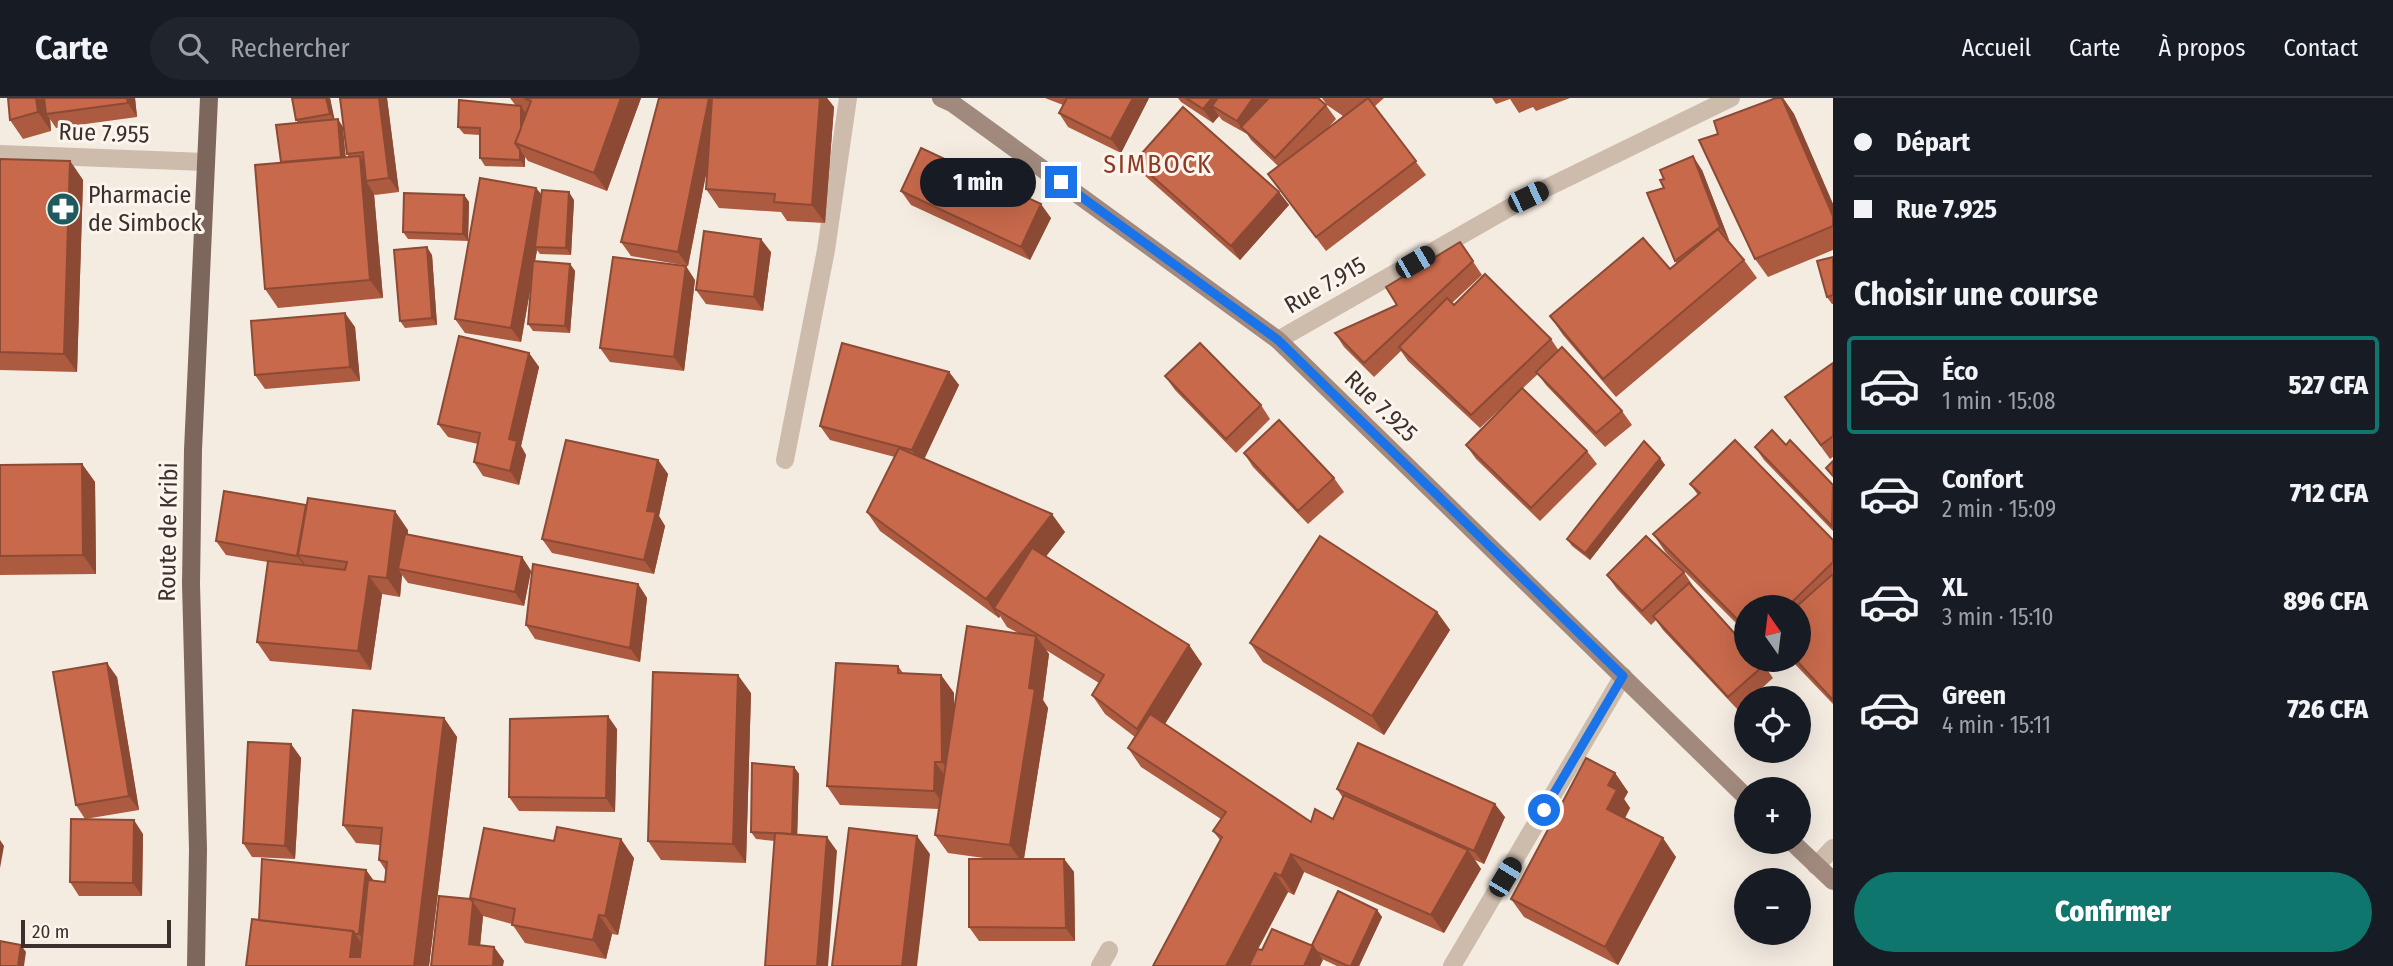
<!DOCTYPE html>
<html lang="fr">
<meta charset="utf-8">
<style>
:root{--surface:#171b24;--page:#20242c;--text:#f1f3f6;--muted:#9ea1a6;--line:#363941;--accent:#0f766e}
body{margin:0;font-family:"Fira Sans Condensed",sans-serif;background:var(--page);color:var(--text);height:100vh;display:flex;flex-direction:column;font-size:26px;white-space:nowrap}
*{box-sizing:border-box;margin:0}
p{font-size:23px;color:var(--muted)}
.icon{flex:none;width:38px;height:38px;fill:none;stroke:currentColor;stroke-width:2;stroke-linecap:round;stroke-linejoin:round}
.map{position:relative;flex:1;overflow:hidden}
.panel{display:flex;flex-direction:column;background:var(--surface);width:560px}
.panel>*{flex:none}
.guide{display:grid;align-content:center;height:154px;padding:0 21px;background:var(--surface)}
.needle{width:46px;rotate:346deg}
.controls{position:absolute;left:1734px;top:497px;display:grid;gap:14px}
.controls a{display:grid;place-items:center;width:77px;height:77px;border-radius:50%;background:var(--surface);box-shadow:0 7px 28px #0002;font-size:35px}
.scale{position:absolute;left:21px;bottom:18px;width:150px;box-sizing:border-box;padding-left:7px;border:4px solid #3b302b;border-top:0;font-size:19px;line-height:24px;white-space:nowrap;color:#3b302b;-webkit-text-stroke:5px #fbf5ee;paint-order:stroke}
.end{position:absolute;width:32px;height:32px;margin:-16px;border:9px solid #1a73e8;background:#fff;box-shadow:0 0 0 4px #fff}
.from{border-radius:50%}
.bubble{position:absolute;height:49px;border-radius:24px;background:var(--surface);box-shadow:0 7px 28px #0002;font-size:23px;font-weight:800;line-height:49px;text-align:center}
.car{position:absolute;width:21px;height:42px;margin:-21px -10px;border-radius:9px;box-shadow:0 0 5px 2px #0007;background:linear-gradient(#222 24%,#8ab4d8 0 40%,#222 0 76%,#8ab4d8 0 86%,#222 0)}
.guide b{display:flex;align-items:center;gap:24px;height:66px;font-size:26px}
.guide b+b{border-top:2px solid var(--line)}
.guide i{width:18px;height:18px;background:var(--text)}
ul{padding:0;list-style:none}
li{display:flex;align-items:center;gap:21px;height:98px;margin:0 14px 10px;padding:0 7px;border:4px solid transparent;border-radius:7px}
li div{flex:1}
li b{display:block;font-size:26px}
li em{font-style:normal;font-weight:800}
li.on{border-color:var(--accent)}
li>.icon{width:63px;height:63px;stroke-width:1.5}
h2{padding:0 21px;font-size:32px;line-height:84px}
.primary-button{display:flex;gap:14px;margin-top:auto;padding:14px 21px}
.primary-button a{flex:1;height:80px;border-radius:42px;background:var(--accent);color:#fff;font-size:28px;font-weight:800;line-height:80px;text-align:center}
header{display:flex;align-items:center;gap:42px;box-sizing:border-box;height:98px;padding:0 35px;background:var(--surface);border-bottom:2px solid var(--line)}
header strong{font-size:33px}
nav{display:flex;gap:38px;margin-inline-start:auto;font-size:24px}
.search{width:490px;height:63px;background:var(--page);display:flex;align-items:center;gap:18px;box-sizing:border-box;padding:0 24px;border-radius:38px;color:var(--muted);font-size:26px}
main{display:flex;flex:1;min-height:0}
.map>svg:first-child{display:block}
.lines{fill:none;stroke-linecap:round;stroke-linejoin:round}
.street{stroke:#cdbbac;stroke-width:18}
.secondary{stroke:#a18a7d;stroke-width:18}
.primary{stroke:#7d675c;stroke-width:18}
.wall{fill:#ac5a40}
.shaded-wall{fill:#8c4a34}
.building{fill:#c8694b;stroke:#8c4a34;stroke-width:2}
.route{stroke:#1a73e8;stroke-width:9}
.labels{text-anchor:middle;stroke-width:6;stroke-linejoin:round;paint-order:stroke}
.street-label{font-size:24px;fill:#3b302b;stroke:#fbf5ee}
.poi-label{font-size:24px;fill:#3b302b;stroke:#fbf5ee;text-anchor:start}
.neighbourhood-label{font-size:26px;letter-spacing:2px;fill:#8c3b22;stroke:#fbf5ee}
</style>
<header>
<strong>Carte</strong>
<div class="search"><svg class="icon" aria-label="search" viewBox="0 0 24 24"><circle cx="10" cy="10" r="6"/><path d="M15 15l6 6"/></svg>Rechercher</div>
<nav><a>Accueil</a><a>Carte</a><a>À propos</a><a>Contact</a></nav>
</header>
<main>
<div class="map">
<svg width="1833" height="868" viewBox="0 0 1833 868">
<rect width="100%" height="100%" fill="#f4ebe1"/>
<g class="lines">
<!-- street -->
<g class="street">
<path d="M0,56L205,64"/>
<path d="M1278,242L1528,99L1731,0"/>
<path d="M785,362L826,152L848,0"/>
<path d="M1816,768L1833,750"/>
<path d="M1100,868L1109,852"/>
<path d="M1452,868L1623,578"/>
</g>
<!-- secondary -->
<g class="secondary">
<path d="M941,0L952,5L1278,242L1746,699"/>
<path d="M1792,744L1833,783"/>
</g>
<!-- primary -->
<path class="primary" d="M196,868L198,751L191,486L193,352L209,0"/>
</g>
<!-- wall -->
<g class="wall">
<path d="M8,0H135L137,19L56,30L50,21L51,33L23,41L10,22Z"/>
<path d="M292,0H330L334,22L346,59H349L347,56L340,0H387L399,94L375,97L374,96L383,200L278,210L265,191L281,64L298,25L296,22Z"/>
<path d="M510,0H641L607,93L528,63L525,59V69L485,68L480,60V37L464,36L458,29L516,8Z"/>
<path d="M659,0H827L834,9L825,125L787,123L781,114L719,110L706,91L707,71L688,168L631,158L621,144Z"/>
<path d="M1045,0H1149L1121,55L1068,29L1059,15L1063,7Z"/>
<path d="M1178,0H1318L1326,7L1336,21L1326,32L1343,18L1327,7L1322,0H1384L1374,9L1426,77L1326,153L1268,76L1278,68L1251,42L1247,36L1222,22L1219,18L1213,25L1181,4Z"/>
<path d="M1492,0H1570L1536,13L1533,9L1519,15L1510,1L1496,6Z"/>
<path d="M1783,0L1794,16L1833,106V152L1768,179L1755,161L1718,36Z"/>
<path d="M0,61L70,63L83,82L77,274L0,272Z"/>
<path d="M1135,63L1279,94L1289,107L1240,162L1144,77Z"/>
<path d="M1702,72L1729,142L1728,143L1744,162L1757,180L1616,299L1563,237L1550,218L1670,171L1677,166L1675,163L1664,90Z"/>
<path d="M536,90L542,97L574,102L571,157L540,156L537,152L535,163L570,166L575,173L570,235L533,233L528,226L532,182L521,244L465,235L455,221Z"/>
<path d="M901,93L1051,120L1030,162L911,107Z"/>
<path d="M464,97L469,104L468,143L408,141L403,134Z"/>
<path d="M1460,144L1482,177L1452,205L1454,207L1551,241L1559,253L1622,313L1632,327L1605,349L1546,287L1538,276L1523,290L1587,353L1597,366L1540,423L1476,361L1466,347L1516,296L1480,330L1408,263L1401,253L1374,279L1344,249L1335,235L1397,207Z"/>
<path d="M771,154L763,213L706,206L696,192Z"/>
<path d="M432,157L437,227L405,230L400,223Z"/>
<path d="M1833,159V206H1832L1827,199Z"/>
<path d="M695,182L684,273L610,264L600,250Z"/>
<path d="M355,229L360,283L265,291L255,277Z"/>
<path d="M529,255L539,269L521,348L526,357L519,387L483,378L474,364L478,346L448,339L438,326Z"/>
<path d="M1833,265V359L1830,361L1785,299Z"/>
<path d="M949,274L959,287L924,361L1065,434L1046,458L1189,547L1202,566L1165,626L1311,724L1333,721L1343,700L1337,691L1505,719L1484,766L1475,762L1481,771L1444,835L1304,774L1294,797L1288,794L1258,851L1262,852L1312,847L1377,812L1382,819L1359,868H1337L1322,861L1320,868H1249L1252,861L1249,868H1153L1220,742L1213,733L1221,721L1141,669L1128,650L1135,639L1105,616L1092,597L1099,585L1046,552L1049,556L1043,602L1048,610L1024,761H1064L1074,774L1075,843H979L969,829L991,761L948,755L935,737L939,711L840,707L827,688L898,568L903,575L941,577L954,595V610L1018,535L1007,529L1000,518L999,520L880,433L867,414L895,359L830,342L820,328Z"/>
<path d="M1165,278L1261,307L1270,321L1236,355L1175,292Z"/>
<path d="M1755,349L1833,387V433L1764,362Z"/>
<path d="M1244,355L1334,380L1344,394L1308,426L1253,369Z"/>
<path d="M1660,360L1665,367L1590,462L1572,448L1567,441Z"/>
<path d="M658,362L668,376L659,418L665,428L654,476L552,455L542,441Z"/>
<path d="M82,366L95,384L96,476L0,477V367Z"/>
<path d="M1690,386L1833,442V606L1791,562H1799V509H1746V535L1666,455L1653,436L1698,397Z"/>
<path d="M307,408L408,432V437L522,459L531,473L524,508L408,485L402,477L400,499L382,496L371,572L270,563L257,544L268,464L226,457L216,443Z"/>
<path d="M1684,474L1693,488L1692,489L1764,567L1773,580L1751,600H1746V605L1738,612L1663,532L1656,522L1651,527L1617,491L1607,477Z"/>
<path d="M638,486L647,500L640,564L535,541L526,527Z"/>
<path d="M1437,514L1450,532L1384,637L1263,564L1250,545Z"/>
<path d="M117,579L139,712L85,721L76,707Z"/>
<path d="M751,595L746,765L661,762L648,743Z"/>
<path d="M444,620L457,639L429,868H246L259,822L366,772L374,783L385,784L386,773L379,762L380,747L356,745L343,727Z"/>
<path d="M617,631L615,714L519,713L509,699Z"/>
<path d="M291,646L301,660L295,761L252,759L243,745Z"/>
<path d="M794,669L799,676L797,737L837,753L775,743L756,741L751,734Z"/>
<path d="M1615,675L1628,694L1624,701L1630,710L1625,720L1676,759L1618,867L1524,819L1511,801Z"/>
<path d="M143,736L142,798H79L70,784Z"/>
<path d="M634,760L618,837L612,836L606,861L525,845L512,826L483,818L480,847L494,849L504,863L431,868L470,801Z"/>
</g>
<!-- shaded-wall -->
<g class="shaded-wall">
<path d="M36,0H46V16L50,21L51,33L38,14Z"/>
<path d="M127,0H135L137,19L128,5Z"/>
<path d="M326,0H330L335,23L330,16Z"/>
<path d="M379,0H387L399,94L389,80Z"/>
<path d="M621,0H641L607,93L594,75Z"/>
<path d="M709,0H721L688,168L678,154Z"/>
<path d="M820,0H827L834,9L825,125L812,107Z"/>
<path d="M1133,0H1149L1121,55L1111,41Z"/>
<path d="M1212,0H1221L1212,8L1219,18L1213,25L1203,11Z"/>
<path d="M1253,0H1271L1241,29L1237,23Z"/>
<path d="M1783,0L1794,16L1833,106V118Z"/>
<path d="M521,8L526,16L520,47Z"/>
<path d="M338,21L343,29L347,72L342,65Z"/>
<path d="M520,52L525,59V69L520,62Z"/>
<path d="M360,58L373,76L366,83L374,96L383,200L370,182Z"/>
<path d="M1693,58L1702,72L1729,142L1720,129Z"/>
<path d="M70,63L83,82L77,274L64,256Z"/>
<path d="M536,90L546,103L535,149L537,152L521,244L511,230Z"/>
<path d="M569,94L574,102L571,157L566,150Z"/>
<path d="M1279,94L1289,107L1240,162L1231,148Z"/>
<path d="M464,97L469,104L468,143L463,136Z"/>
<path d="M1041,106L1051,120L1030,162L1021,149Z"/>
<path d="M761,141L771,154L763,213L754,199Z"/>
<path d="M427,149L432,157L437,227L432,220Z"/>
<path d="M570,166L575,173L570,235L565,228Z"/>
<path d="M686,168L695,182L684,273L674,259Z"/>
<path d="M345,215L355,229L360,283L350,269Z"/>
<path d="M529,255L539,269L521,348L526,357L519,387L510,373L509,341Z"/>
<path d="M949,274L959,287L922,366L912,352Z"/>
<path d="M1660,360L1665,367L1590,462L1585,455Z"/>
<path d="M658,362L668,376L659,418L665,428L654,476L644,462L647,413Z"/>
<path d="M82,366L95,384L96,476L83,457Z"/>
<path d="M306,407L316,420L298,457L307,469V471L297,458Z"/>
<path d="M395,413L408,432L403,472L398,471L402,477L400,499L387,480Z"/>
<path d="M1052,416L1065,434L1002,515L994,510L1000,518L999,520L986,501Z"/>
<path d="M522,459L531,473L524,508L515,494Z"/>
<path d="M369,478L382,496L371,572L358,553Z"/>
<path d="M638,486L647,500L640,564L630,550Z"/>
<path d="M1437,514L1450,532L1384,637L1372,618Z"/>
<path d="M1036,538L1049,556L1043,602L1048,610L1023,766L1010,747Z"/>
<path d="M1189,547L1202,566L1150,650L1137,631Z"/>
<path d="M107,565L117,579L139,712L129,698Z"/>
<path d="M738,577L751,595L746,765L733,746Z"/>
<path d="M941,577L954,595L955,682L942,664Z"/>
<path d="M608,618L617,631L615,714L606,700Z"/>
<path d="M444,620L457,639L429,868H414Z"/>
<path d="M291,646L301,660L295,761L285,748Z"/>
<path d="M935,664L948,682L947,712L934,693Z"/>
<path d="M794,669L799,676L797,745L792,738Z"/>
<path d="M1615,675L1628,694L1624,701L1630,710L1620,729L1607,711L1608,687Z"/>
<path d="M1495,706L1505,719L1484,766L1474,753Z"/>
<path d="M134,722L143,736L142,798L133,785Z"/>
<path d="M917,738L930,756L917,868H902Z"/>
<path d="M827,739L837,753L828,868H817Z"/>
<path d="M1663,740L1676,759L1618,867L1605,849Z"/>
<path d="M621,741L634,760L618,837L605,818Z"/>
<path d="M0,742L4,748L0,770Z"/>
<path d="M1468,752L1481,771L1444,835L1431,817Z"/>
<path d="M1291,756L1304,774L1294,797L1281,778Z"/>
<path d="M1064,761L1074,774L1075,843L1066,830Z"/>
<path d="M366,772L376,786L369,850L359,836Z"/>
<path d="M1275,775L1288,794L1249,868H1226Z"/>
<path d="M473,804L483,818L479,859L469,846Z"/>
<path d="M1377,812L1382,819L1359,868H1351Z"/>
<path d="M599,817L612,836L606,861L593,842Z"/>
<path d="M353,833L366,852L364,868L350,859Z"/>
<path d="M21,847L26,854L24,868H18Z"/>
<path d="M1313,848L1323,862L1320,868H1304Z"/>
<path d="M494,849L504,863L503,868H493Z"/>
</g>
<!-- building -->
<g class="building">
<path d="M8,0H36L38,14L10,22Z"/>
<path d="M44,0H127L128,5L46,16Z"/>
<path d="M292,0H326L330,16L296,22Z"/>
<path d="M340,0H379L389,80L366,83L363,54L347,56Z"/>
<path d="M524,0H621L594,75L515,45L531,3Z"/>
<path d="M659,0H709L678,154L621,144Z"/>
<path d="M712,0H820L812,107L774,104L775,96L706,91Z"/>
<path d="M1067,0H1133L1111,41L1059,15Z"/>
<path d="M1186,0H1212L1203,11Z"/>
<path d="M1218,0H1253L1237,23L1212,8Z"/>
<path d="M1269,0H1318L1326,7L1275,60L1241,29Z"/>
<path d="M1368,0L1416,63L1316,139L1268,76Z"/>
<path d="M1776,0H1782L1833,118V128L1755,161L1699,42L1718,36L1714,23Z"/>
<path d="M459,2L521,8V30L515,45L520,52V62L480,60V30L458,29Z"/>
<path d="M1183,9L1279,94L1231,148L1135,63Z"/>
<path d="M338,21L341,59L281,64L276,27Z"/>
<path d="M921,50L1041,106L1021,149L901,93Z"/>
<path d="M360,58L370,182L265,191L255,67Z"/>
<path d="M1693,58L1720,129L1675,163L1647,95L1664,90L1660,82L1664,81L1660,72Z"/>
<path d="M0,61L70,63L64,256L0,254Z"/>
<path d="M480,80L536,90L511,230L455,221Z"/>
<path d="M542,92L569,94L566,150L535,149Z"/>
<path d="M404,95L464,97L463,136L403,134Z"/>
<path d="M1718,131L1744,162L1603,281L1550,218L1643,140L1670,171Z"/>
<path d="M704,133L761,141L754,199L696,192Z"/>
<path d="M1460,144L1473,163L1364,265L1335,235L1397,207L1386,189Z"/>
<path d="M427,149L432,220L400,223L394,152Z"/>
<path d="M613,159L686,168L674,259L600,250Z"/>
<path d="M1833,159V197L1827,199L1817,163Z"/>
<path d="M533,163L570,166L565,228L528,226Z"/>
<path d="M1485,176L1551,241L1471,317L1399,249L1447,200L1454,207Z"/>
<path d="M345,215L350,269L255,277L251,223Z"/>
<path d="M459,238L529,255L509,341L517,343L510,373L474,364L480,335L438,326Z"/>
<path d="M842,245L949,274L912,352L820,328Z"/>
<path d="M1200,245L1261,307L1226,341L1165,278Z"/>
<path d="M1562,249L1622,313L1596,335L1536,274Z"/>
<path d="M1833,265V338L1821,347L1785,299Z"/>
<path d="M1522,290L1587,353L1531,410L1466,347Z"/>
<path d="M1279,322L1334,380L1298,413L1244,355Z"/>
<path d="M1772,332L1786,347L1790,342L1833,387L1832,428L1755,349Z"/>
<path d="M566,342L658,362L647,413L656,414L644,462L542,441Z"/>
<path d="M1735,342L1833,442V464L1787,509H1746V530L1653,436L1700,395L1690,386Z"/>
<path d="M1644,343L1660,360L1585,455L1567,441Z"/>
<path d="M899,350L1052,416L986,501L867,414Z"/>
<path d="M1833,363V378L1826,370Z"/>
<path d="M82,366L83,457L0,458V367Z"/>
<path d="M224,393L306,407L297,458L216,443Z"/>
<path d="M308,400L395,413L387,480L369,478L358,553L257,544L268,463L345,472L347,464L298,457Z"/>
<path d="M405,436L522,459L515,494L398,471Z"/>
<path d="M1320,438L1437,514L1372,618L1250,545Z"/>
<path d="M1646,438L1684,474L1642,513L1607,477Z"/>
<path d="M1032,450L1189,547L1137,631L1092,597L1104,577L994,510Z"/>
<path d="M533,466L638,486L630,550L526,527Z"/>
<path d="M1833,476V602L1796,562H1799V509H1796Z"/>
<path d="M1689,485L1746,548V562H1759L1764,567L1728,599L1653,518Z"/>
<path d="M967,528L1036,538L1029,590L1035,591L1010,747L935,737Z"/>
<path d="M107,565L129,698L76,707L53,574Z"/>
<path d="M836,565L898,568V575L941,577L942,664H935L934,693L827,688Z"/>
<path d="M653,574L738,577L733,746L648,743Z"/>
<path d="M353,612L444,620L414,868H246L252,821L353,833L350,859H360L368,782L385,784L387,764L379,762L382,730L343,727Z"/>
<path d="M1150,616L1311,724L1315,711L1333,721L1344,697L1468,752L1431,817L1291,756L1281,778L1275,775L1226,868H1153L1222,739L1213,733L1226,714L1128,650Z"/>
<path d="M608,618L606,700L509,699L510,621Z"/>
<path d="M248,644L291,646L285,748L243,745Z"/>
<path d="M1358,645L1495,706L1474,753L1337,691Z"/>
<path d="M1586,660L1615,675L1608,687L1617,692L1607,711L1663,740L1605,849L1511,801Z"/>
<path d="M752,665L794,669L792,736L751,734Z"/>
<path d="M71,721L134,722L133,785L70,784Z"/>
<path d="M557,729L621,741L605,818L599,817L593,842L512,827L515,811L470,800L484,730L554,743Z"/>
<path d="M849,730L917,738L902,868H832Z"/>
<path d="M775,735L827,739L817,868H765Z"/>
<path d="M262,761L366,772L359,836H355L353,833L259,822Z"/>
<path d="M969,761H1064L1066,830L969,829Z"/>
<path d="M1338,793L1377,812L1351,868H1348L1317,854L1312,847Z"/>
<path d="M439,798L470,801L473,804L469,846L494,849L493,868H431Z"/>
<path d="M1272,831L1313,848L1304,868H1249L1257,851L1262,852Z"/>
<path d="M0,843L21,847L18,868H0Z"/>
</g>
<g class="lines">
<!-- route -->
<path class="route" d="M1061,84L1278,242L1623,578L1544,712"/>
</g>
<!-- icons -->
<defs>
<symbol id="pharmacy-disc" viewBox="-11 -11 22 22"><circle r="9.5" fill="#1f5a5e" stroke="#fbf5ee"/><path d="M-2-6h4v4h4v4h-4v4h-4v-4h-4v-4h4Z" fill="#fff"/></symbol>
</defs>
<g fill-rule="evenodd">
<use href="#pharmacy-disc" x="44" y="92" width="38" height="38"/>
</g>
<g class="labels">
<!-- street labels -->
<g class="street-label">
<text transform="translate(104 35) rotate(2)" y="8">Rue 7.955</text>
<text transform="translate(1325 187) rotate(-30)" y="8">Rue 7.915</text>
<text transform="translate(1381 308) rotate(44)" y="8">Rue 7.925</text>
<text transform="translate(168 434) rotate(-89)" y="8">Route de Kribi</text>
</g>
<!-- poi labels -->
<g class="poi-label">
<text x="88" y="105">Pharmacie<tspan x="88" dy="28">de Simbock</tspan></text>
</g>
<!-- neighbourhood labels -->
<g class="neighbourhood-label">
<text x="1158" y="75">SIMBOCK</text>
</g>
</g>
</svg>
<div class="controls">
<a><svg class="needle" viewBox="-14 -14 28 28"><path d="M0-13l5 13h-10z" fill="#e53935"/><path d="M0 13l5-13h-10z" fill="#9ea1a6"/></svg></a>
<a><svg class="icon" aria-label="locate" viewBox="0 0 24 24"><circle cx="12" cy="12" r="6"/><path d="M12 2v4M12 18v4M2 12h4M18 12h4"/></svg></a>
<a>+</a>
<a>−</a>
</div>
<div class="scale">20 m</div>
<i class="end from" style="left:1544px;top:712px"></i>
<i class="end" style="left:1061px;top:84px"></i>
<div class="bubble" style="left:920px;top:60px;width:116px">1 min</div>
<i class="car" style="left:1528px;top:99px;rotate:64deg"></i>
<i class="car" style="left:1415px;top:164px;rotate:60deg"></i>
<i class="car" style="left:1505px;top:779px;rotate:31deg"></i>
</div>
<section class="panel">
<div class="guide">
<b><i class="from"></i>Départ</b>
<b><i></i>Rue 7.925</b>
</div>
<h2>Choisir une course</h2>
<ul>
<li class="on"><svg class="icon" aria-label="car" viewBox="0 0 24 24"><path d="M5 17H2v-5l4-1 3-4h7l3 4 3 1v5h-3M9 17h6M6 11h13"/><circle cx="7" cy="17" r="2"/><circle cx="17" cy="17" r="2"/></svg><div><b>Éco</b><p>1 min · 15:08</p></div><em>527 CFA</em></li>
<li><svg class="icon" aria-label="car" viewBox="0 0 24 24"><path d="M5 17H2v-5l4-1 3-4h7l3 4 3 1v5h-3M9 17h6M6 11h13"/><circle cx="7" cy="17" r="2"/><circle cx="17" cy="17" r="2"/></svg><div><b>Confort</b><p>2 min · 15:09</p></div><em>712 CFA</em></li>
<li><svg class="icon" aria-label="car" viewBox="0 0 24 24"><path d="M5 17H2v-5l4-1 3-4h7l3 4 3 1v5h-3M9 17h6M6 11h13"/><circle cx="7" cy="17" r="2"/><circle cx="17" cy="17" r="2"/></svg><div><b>XL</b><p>3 min · 15:10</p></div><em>896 CFA</em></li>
<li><svg class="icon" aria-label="car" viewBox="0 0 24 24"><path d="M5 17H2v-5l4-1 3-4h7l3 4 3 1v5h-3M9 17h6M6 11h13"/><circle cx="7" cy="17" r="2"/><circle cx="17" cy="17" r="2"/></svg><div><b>Green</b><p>4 min · 15:11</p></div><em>726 CFA</em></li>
</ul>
<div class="primary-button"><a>Confirmer</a></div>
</section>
</main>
